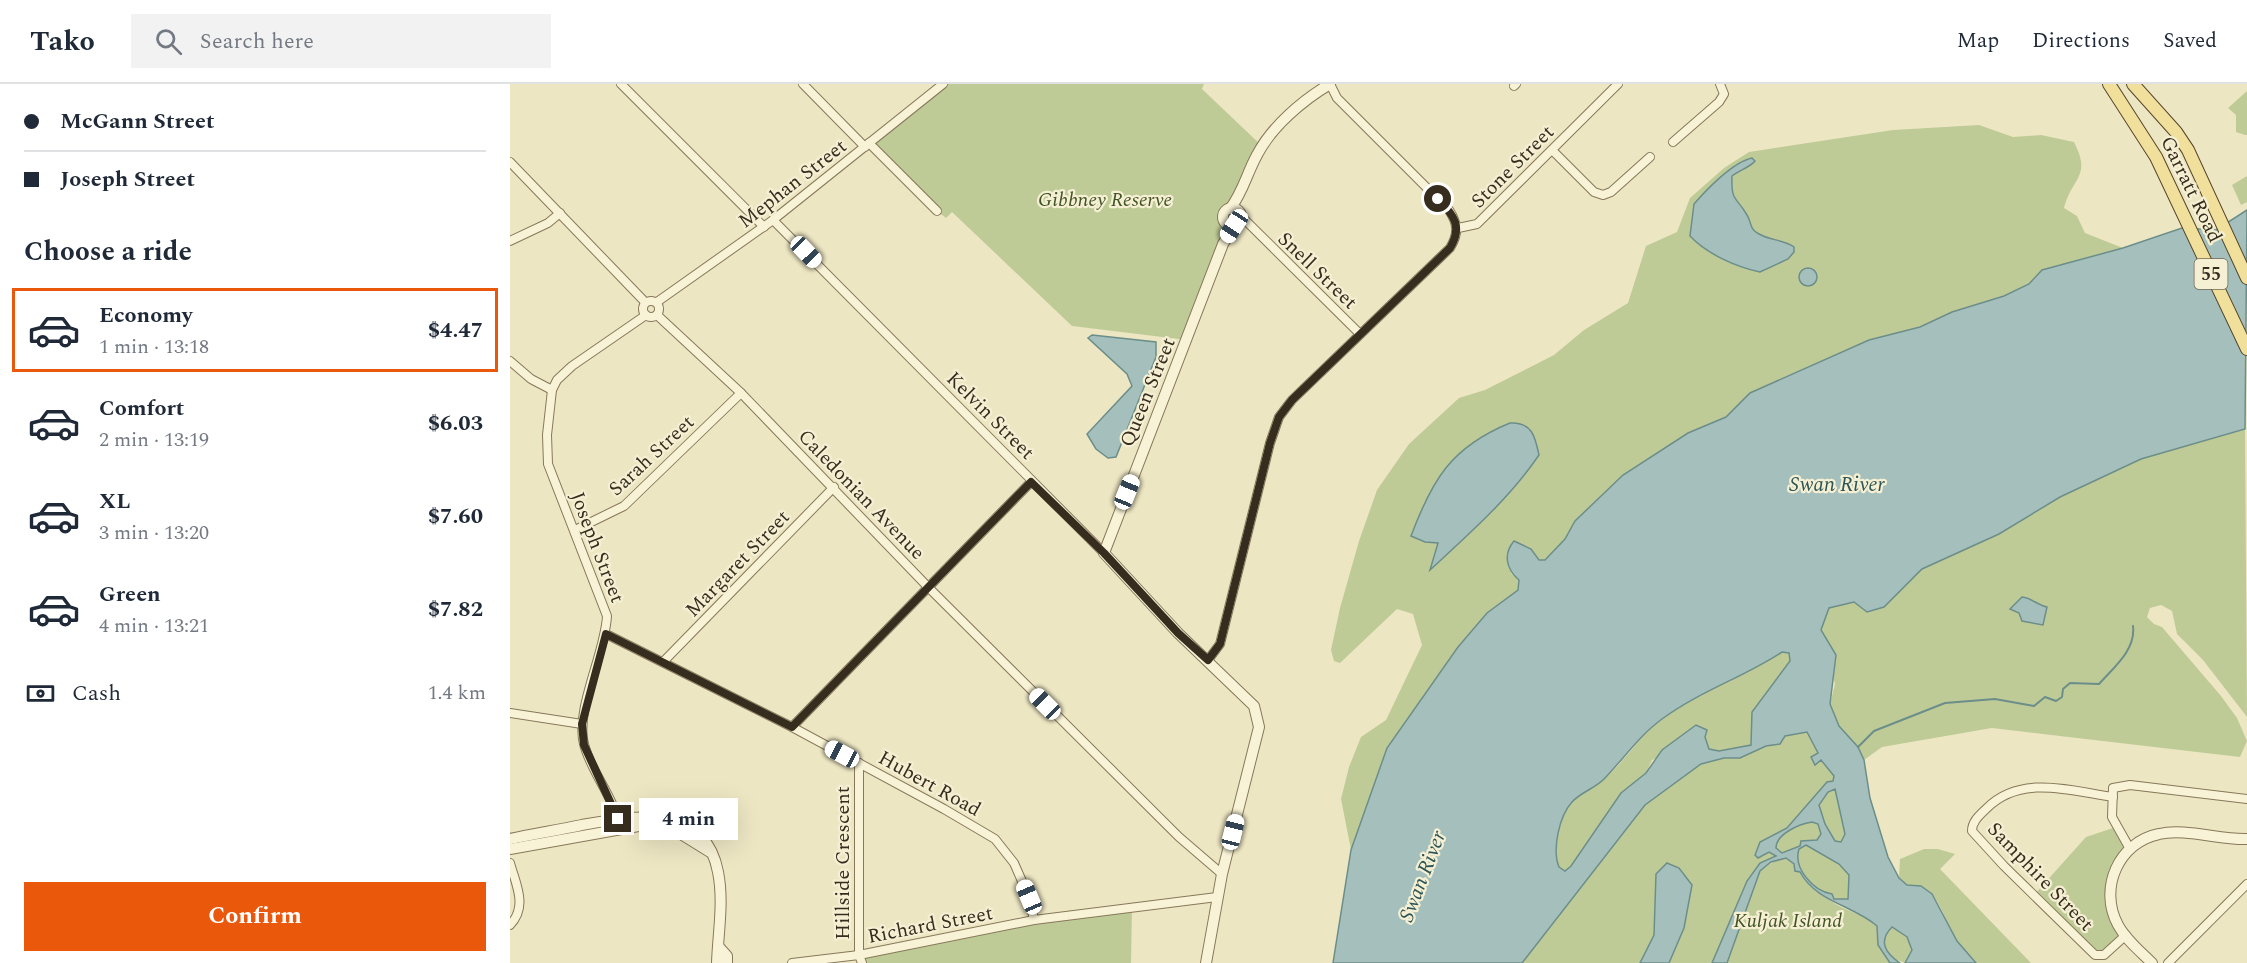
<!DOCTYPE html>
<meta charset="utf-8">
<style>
:root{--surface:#fff;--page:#f2f2f3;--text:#1f2937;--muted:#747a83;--line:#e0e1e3;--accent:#ea580c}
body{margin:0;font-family:Spectral,serif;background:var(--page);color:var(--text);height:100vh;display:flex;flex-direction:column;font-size:22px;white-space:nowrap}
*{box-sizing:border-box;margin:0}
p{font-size:20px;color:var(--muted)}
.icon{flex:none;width:33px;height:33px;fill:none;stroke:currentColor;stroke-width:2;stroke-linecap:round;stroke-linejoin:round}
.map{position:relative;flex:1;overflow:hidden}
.side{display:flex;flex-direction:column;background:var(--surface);width:510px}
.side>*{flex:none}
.guide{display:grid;align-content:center;height:132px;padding:0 24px;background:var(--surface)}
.end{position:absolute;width:27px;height:27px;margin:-14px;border:8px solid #372d1e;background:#fff;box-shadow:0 0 0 3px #fff}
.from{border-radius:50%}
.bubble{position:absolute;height:42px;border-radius:0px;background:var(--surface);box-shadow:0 6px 24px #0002;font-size:20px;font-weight:700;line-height:42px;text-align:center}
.car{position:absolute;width:18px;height:36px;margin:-18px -9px;border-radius:8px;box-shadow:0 0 4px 2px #0007;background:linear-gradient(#fff 24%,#345 0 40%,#fff 0 76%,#345 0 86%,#fff 0)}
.guide b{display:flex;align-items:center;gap:21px;height:57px;font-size:22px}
.guide b+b{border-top:2px solid var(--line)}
.guide i{width:15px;height:15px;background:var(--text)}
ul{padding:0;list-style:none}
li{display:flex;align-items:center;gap:18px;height:84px;margin:0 12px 9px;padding:0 12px;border:3px solid transparent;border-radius:0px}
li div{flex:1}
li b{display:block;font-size:22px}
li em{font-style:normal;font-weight:700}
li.current{border-color:var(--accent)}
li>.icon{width:54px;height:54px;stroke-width:1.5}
h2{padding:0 24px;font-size:27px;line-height:72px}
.pay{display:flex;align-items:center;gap:15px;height:66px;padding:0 24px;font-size:22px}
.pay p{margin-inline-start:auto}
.primary-button{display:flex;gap:12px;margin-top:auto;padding:12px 24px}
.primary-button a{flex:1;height:69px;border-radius:0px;background:var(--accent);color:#fff;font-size:24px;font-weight:700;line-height:69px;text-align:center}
header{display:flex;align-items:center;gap:36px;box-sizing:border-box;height:84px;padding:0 30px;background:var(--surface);border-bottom:2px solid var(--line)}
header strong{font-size:28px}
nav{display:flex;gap:33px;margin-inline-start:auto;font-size:21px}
.search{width:420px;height:54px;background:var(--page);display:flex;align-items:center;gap:15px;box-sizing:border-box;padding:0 21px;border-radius:0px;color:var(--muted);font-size:22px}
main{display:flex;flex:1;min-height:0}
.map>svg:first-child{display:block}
.green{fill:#bfcb97}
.water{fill:#a5c0bc;stroke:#6c8e8a;stroke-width:1.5;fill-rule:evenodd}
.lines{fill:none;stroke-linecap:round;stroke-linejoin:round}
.stream{stroke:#6c8e8a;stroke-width:2}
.minor-casing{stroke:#87785a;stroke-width:10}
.tertiary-casing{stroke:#87785a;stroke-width:12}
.primary-casing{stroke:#55452e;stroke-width:14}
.minor{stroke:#f8f2d6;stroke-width:8}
.tertiary{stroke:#f8f2d6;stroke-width:10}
.primary{stroke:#f0e09b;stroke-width:12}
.route{stroke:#372d1e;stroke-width:8}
.labels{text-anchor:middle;stroke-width:4.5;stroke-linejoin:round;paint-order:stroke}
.shield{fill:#f5efd3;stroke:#706754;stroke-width:1.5}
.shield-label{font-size:18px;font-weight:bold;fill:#372d1e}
.street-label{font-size:20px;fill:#372d1e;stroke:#f5efd3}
.park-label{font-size:20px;font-style:italic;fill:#425425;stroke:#f5efd3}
.water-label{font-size:21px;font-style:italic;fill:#2d5557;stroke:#f5efd3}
</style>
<header>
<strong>Tako</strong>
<div class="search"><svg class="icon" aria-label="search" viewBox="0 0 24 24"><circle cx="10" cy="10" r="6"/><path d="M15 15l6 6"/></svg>Search here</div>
<nav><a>Map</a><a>Directions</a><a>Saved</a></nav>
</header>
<main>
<section class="side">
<div class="guide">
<b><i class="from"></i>McGann Street</b>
<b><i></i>Joseph Street</b>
</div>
<h2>Choose a ride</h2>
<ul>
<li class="current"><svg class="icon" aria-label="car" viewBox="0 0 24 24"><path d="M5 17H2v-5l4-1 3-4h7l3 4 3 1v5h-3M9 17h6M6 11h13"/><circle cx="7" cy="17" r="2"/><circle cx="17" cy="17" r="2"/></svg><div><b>Economy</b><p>1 min · 13:18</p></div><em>$4.47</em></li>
<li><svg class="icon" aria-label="car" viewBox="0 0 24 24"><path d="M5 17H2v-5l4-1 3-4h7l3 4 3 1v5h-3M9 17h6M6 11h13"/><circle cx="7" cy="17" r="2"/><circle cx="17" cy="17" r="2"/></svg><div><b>Comfort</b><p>2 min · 13:19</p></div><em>$6.03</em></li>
<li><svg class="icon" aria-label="car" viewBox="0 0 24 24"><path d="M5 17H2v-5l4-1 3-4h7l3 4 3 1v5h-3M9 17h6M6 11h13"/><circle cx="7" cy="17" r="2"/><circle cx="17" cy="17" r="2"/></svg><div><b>XL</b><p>3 min · 13:20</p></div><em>$7.60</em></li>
<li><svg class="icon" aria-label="car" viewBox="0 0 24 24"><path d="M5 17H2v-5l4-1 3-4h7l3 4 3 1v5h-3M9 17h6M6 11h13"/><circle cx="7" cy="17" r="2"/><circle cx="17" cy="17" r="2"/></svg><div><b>Green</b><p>4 min · 13:21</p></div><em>$7.82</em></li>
</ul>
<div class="pay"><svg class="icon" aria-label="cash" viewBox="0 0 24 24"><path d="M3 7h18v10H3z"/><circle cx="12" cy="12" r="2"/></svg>Cash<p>1.4 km</p></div>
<div class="primary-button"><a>Confirm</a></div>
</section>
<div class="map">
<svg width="1737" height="879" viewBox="0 0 1737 879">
<rect width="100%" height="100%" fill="#ede6c3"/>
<!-- green -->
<g class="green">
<path d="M433,0H694L692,5L752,62L726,125L710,127C723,160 690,223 677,256L562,242L442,128L436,134L427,127L359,59Z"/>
<path d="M1737,7V51H1735L1726,48V31L1718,24Z"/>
<path d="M1469,41L1503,53L1531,51L1564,58C1582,93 1562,93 1554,124L1567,132L1575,149L1613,164L1532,186L1519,200L1494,212L1442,228L1410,243L1359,256L1240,309L1216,333L1178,349L1065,437L1055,455L1035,476H1029L1021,465L1001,489L1009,496L1008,506L977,529L948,563L877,664L841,766L831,715L839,683L851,653L876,636L912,561L903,530L887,525L830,579L824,577L821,566L830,524L849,457L867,406L899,360L949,314L975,306L1044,271L1074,246L1118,219L1136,162L1167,148L1180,114L1214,84L1239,68L1383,46Z"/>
<path d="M1737,92V118L1731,121L1722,101Z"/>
<path d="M1735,345L1737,633L1693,576L1667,550L1662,527L1651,521L1640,524L1637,533L1644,540L1652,543L1711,612L1727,634L1737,657L1730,673L1482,644L1372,663L1354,676L1348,663L1329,642L1320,620L1325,600L1311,546L1319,524L1345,518L1374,523L1412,485L1489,450L1550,413L1631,375Z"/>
<path d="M1272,568L1279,569L1280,577L1242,628L1241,661L1209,667L1199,665L1195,653L1142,676L1136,689L1111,709L1061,782L1055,787L1049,783C1043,766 1049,732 1062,718C1070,709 1083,704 1092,697C1114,679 1129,652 1152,635C1190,607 1234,593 1272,568Z"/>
<path d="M1297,648L1308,669L1301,674L1305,680L1310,676L1324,692L1323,697L1317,698L1277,744L1250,758L1245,772H1253L1259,768L1266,772L1250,779L1202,879H1012L1135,721L1191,680L1214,674H1230L1256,662L1270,660L1275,652Z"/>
<path d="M1325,705L1335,750L1331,758L1325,757L1315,740L1309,721L1318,708Z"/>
<path d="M1302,738L1308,740L1311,750L1307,756H1294L1290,762L1272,769L1266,764C1266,750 1289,740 1302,738Z"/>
<path d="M1606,743L1620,765L1611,775L1602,816L1616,851L1589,873L1524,811L1576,753Z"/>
<path d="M1296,761L1329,780L1339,791L1338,815H1324L1322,810C1303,807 1283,783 1289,765Z"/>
<path d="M1414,765H1428L1445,770L1430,785L1521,879H1466C1460,871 1453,865 1447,857C1435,840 1426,793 1397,802L1389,794L1390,775Z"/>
<path d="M1269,774H1277C1292,788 1304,804 1321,817C1336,828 1353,829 1367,842L1368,861L1380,879H1217L1250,787Z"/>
<path d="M622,823L621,879H352L349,871L524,836Z"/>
<path d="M1382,843L1397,854L1402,866L1395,879L1382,874L1373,858L1374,851Z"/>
</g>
<!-- water -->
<g class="water">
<path d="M1242,74L1245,77C1241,83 1229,86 1222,92C1221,118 1226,112 1237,131C1242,139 1239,145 1249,150C1261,157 1273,155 1284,163V168L1278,175L1250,188C1226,183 1197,170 1180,152L1184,120C1197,105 1223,78 1242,74Z"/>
<path d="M1737,126L1735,345L1631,375L1550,413L1489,450L1412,485L1374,523L1357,528L1344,518L1319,524L1311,546L1326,571L1320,620L1329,642L1348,663L1354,676L1360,714L1378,773L1389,794L1397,801L1411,802L1422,810L1447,857L1466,879H1395L1402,866L1397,853L1382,843C1368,857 1375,869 1390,879H1380L1368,861L1367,842C1345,822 1306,818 1290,788L1285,787L1284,780L1276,774L1261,778L1250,787L1217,879H1202L1237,797L1250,779L1266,772L1259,768L1248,774L1245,771L1250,758L1277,744L1317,698L1323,697L1324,692L1311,676L1305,681L1301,673L1308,669L1297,648L1275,652L1270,660L1256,662L1230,674H1214L1191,680L1135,721L1012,879H823L841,766L877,664L948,563L977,529L1008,506L1009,496C996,485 993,470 1004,457L1021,465L1029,476H1035L1055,455L1065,437L1113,391L1178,349L1216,333L1240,309L1359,256L1410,243L1442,228L1494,212L1519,200L1532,186L1613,164L1672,144L1706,146ZM1272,568L1279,569L1280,577L1242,628L1241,661L1209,667L1199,665L1195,653L1197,646L1186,641L1152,666L1136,689L1111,709L1061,782L1055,787L1049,783C1042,766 1049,732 1062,718C1071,708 1086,704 1095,694C1114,674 1130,651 1152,635C1190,607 1234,593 1272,568ZM1325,705L1335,750L1331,758L1325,757L1315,740L1309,721L1318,708ZM1302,738L1308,740L1311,750L1307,756L1291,757L1290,762L1272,769L1266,764C1266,750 1289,740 1302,738ZM1296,761L1329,780L1339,791L1338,815H1324L1322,810C1303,807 1283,784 1289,765Z"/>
<circle cx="1298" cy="193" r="9"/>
<path d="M582,251L646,258V273L606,373L598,374L586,365L577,350L622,302L617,290L578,254Z"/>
<path d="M1000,339C1022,338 1025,352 1029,371C999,415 958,451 920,486L928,459L915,458L901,452C922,396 941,363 1000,339Z"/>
<path d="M1512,513C1522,514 1527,521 1537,523L1533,541L1512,537L1509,529L1500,525Z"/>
<path d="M1157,779L1169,784L1182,801L1174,844L1159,879H1130L1144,851L1146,790Z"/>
</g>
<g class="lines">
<!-- stream -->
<path class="stream" d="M1348,663L1364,647L1435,619L1485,615L1524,622L1535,613L1546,617L1552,613L1553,605L1560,599L1589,600C1604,583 1626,566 1623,542"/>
<defs>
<g id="minor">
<path d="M111,0L254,143"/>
<path d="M293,0L355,63"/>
<path d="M1004,2L1006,0"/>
<path d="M1163,58L1209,18L1214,10L1210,0"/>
<path d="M359,59L427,127"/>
<path d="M1042,66L1084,108L1093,111L1101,108L1140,73"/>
<path d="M0,78L135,218"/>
<path d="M730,131L849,249"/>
<path d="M263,136L594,469"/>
<path d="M948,144L967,140L1108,0"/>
<path d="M0,157L38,139L50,129"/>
<circle cx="141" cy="225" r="8"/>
<path d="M147,218L263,136L433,0"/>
<path d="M147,231L231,309L418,503L669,753L712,790"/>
<path d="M0,277L21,295L42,306"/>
<path d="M65,446L114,422L231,309"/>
<path d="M96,550L282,643L434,725L485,755L504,779L519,813L524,836"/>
<path d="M698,576L710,560L760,359L769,333L782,316L940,164C949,149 948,140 939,126L827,14L820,0"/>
<path d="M154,577L324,403"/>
<path d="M0,629L72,640"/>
<path d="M282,643L521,398"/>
<path d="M349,679V871L352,879"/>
<path d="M1603,713C1561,707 1511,690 1477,724C1470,731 1462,737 1462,747L1494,782L1585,871H1594L1616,851"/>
<path d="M110,741C103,712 81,688 74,660C65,625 95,570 97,532L38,380L37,351L42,306L47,296L62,282L136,231"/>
<path d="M1620,765L1602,733L1603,704L1620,701L1737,715"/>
<path d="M0,779C6,801 18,822 0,841"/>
<path d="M282,879L349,871L524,836L707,813"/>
<path d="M1658,879L1737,800"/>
</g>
<g id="tertiary">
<circle cx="722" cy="133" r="9"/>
<path d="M720,125C733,108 737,89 747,71C762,42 793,16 820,0"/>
<path d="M0,755C24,750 48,746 72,741C123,732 195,718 208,788C214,818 208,849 207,879"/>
<path d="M0,765L134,741L166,747L200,768"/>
<path d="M209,863L217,872V879"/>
<path d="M696,879L712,790L749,643L744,622L668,549L594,469L713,160L724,142"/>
<path d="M1642,879C1630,867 1616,856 1608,841C1588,804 1609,758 1649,750C1675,744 1710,756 1737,755"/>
</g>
<g id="primary">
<path d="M1599,0L1646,73L1737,265"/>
<path d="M1623,0L1666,48L1678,66L1737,194"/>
</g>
</defs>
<!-- minor casing -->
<use href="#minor" class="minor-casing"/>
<!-- tertiary casing -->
<use href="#tertiary" class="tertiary-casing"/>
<!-- primary casing -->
<use href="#primary" class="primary-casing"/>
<!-- minor -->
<use href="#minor" class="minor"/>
<!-- tertiary -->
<use href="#tertiary" class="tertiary"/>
<!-- primary -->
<use href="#primary" class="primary"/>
</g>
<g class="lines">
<!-- route -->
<path class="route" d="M108,735L74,661L72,640L96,550L282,643L521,398L594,469L668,549L698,576L710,560L760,359L769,333L782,316L940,164C953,143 944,131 928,115"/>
</g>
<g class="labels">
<!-- shield labels -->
<rect class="shield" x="1684.5" y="175" width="33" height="30" rx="4.5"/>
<g class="shield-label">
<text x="1701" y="196">55</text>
</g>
<!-- street labels -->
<g class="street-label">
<text transform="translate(1002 82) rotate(-45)" y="7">Stone Street</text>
<text transform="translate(282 99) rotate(-38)" y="7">Mephan Street</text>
<text transform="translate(1682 105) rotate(64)" y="7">Garratt Road</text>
<text transform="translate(808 186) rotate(44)" y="7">Snell Street</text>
<text transform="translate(637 308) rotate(-68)" y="7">Queen Street</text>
<text transform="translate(481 331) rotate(45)" y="7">Kelvin Street</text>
<text transform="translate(141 371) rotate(-43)" y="7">Sarah Street</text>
<text transform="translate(352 410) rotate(46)" y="7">Caledonian Avenue</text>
<text transform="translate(88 463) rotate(69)" y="7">Joseph Street</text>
<text transform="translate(227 479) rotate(-46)" y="7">Margaret Street</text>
<text transform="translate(420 699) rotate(29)" y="7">Hubert Road</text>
<text transform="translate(332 779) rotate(-90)" y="7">Hillside Crescent</text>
<text transform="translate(1531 792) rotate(46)" y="7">Samphire Street</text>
<text transform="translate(420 840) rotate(-11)" y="7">Richard Street</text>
</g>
<!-- park labels -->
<g class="park-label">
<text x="595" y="122">Gibbney Reserve</text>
<text x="1278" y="843">Kuljak Island</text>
</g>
<!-- water labels -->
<g class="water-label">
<text x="1327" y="407">Swan River</text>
<text transform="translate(912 792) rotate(-69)" y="7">Swan River</text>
</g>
</g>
</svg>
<i class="end from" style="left:928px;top:115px"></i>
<i class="end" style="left:108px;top:735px"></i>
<div class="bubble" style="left:129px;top:714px;width:99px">4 min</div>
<i class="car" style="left:724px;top:142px;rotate:213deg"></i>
<i class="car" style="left:296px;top:168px;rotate:136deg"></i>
<i class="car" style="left:617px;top:408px;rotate:22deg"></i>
<i class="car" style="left:535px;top:620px;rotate:315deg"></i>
<i class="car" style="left:332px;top:670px;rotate:298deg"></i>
<i class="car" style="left:723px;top:748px;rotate:14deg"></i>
<i class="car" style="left:519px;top:813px;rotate:337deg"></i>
</div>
</main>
